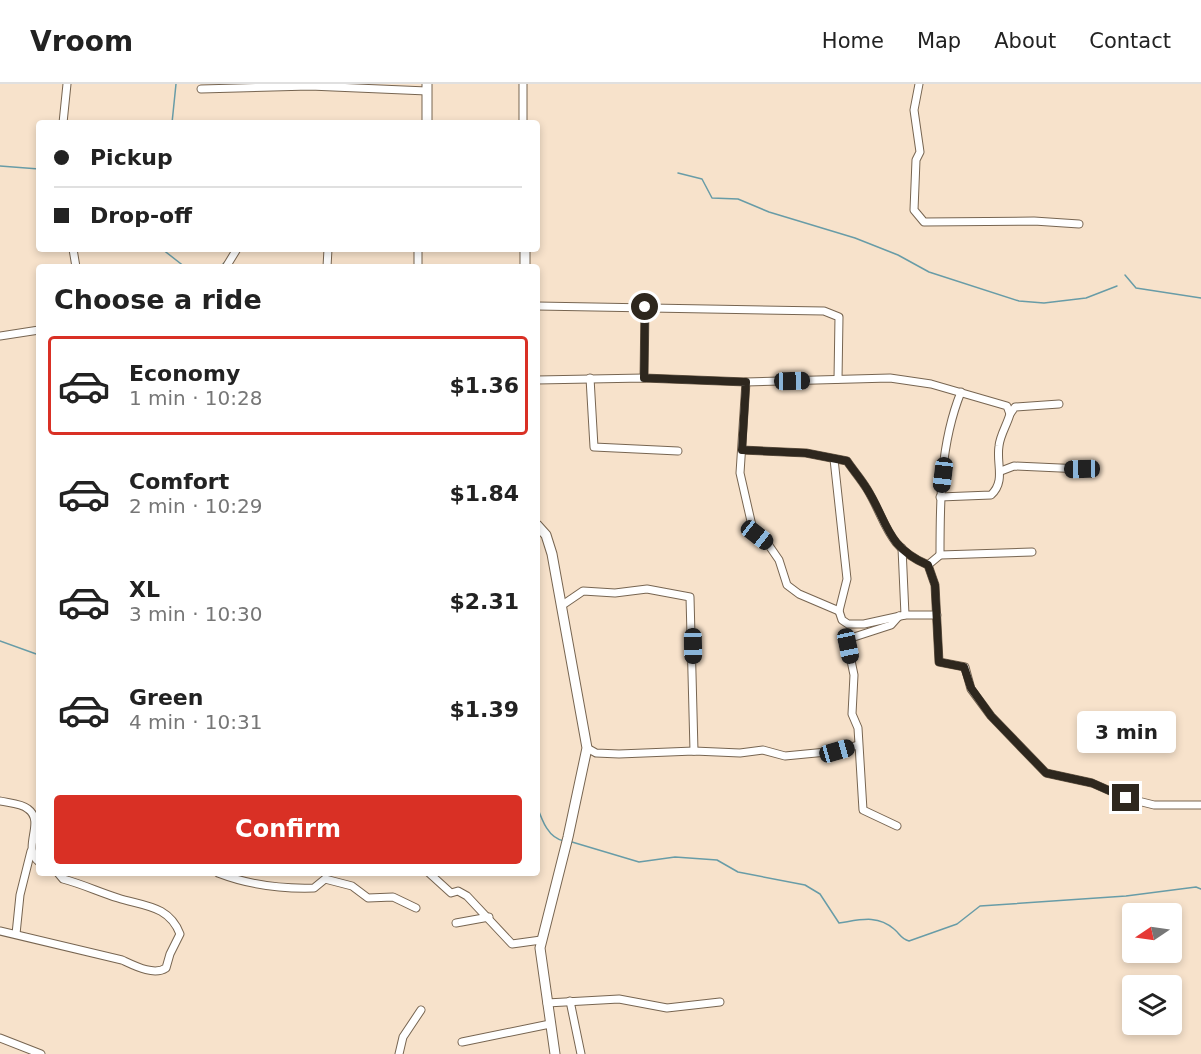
<!DOCTYPE html>
<meta charset="utf-8">
<style>
:root{--surface:#fff;--page:#f6f6f6;--text:#222;--muted:#767676;--line:#e0e0e0;--accent:#d93025}
body{margin:0;font-family:"DejaVu Sans",sans-serif;background:var(--page);color:var(--text);height:100vh;display:flex;flex-direction:column;font-size:22px;white-space:nowrap}
*{box-sizing:border-box;margin:0}
p{font-size:20px;color:var(--muted)}
.icon{flex:none;width:33px;height:33px;fill:none;stroke:currentColor;stroke-width:2;stroke-linecap:round;stroke-linejoin:round}
.map{position:relative;flex:1;overflow:hidden}
.sheet{position:absolute;left:36px;top:180px;width:504px;height:612px;display:flex;flex-direction:column;background:var(--surface);border-radius:6px;box-shadow:0 3px 9px #0003}
.sheet>*{flex:none}
.guide{position:absolute;left:36px;top:36px;width:504px;height:132px;border-radius:6px;box-shadow:0 3px 9px #0003;display:grid;align-content:center;height:132px;padding:0 18px;background:var(--surface)}
.needle{width:39px;rotate:257deg}
.buttons{position:absolute;left:1122px;top:819px;display:grid;gap:12px}
.buttons a{display:grid;place-items:center;width:60px;height:60px;border-radius:6px;background:var(--surface);box-shadow:0 3px 9px #0003;font-size:30px}
.end{position:absolute;width:27px;height:27px;margin:-14px;border:8px solid #2e271e;background:#fff;box-shadow:0 0 0 3px #fff}
.from{border-radius:50%}
.bubble{position:absolute;height:42px;border-radius:6px;background:var(--surface);box-shadow:0 3px 9px #0003;font-size:20px;font-weight:800;line-height:42px;text-align:center}
.car{position:absolute;width:18px;height:36px;margin:-18px -9px;border-radius:8px;box-shadow:0 0 4px 2px #0007;background:linear-gradient(#222 24%,#8ab4d8 0 40%,#222 0 76%,#8ab4d8 0 86%,#222 0)}
.guide b{display:flex;align-items:center;gap:21px;height:57px;font-size:22px}
.guide b+b{border-top:2px solid var(--line)}
.guide i{width:15px;height:15px;background:var(--text)}
ul{padding:0;list-style:none}
li{display:flex;align-items:center;gap:18px;height:99px;margin:0 12px 9px;padding:0 6px;border:3px solid transparent;border-radius:6px}
li div{flex:1}
li b{display:block;font-size:22px}
li em{font-style:normal;font-weight:800}
li.on{border-color:var(--accent)}
li>.icon{width:54px;height:54px;stroke-width:1.5}
h2{padding:0 18px;font-size:27px;line-height:72px}
.action{display:flex;gap:12px;margin-top:auto;padding:12px 18px}
.action a{flex:1;height:69px;border-radius:6px;background:var(--accent);color:#fff;font-size:24px;font-weight:800;line-height:69px;text-align:center}
header{display:flex;align-items:center;gap:36px;box-sizing:border-box;height:84px;padding:0 30px;background:var(--surface);border-bottom:2px solid var(--line)}
header strong{font-size:28px}
nav{display:flex;gap:33px;margin-inline-start:auto;font-size:21px}
.map>svg:first-child{display:block}
.lines{fill:none;stroke-linecap:round;stroke-linejoin:round}
.stream{stroke:#689ca7;stroke-width:1.5}
.street-casing{stroke:#776551;stroke-width:9}
.secondary-casing{stroke:#776551;stroke-width:11}
.street{stroke:#fff;stroke-width:7}
.secondary{stroke:#fff;stroke-width:9}
.route{stroke:#2e271e;stroke-width:8}
</style>
<header>
<strong>Vroom</strong>
<nav><a>Home</a><a>Map</a><a>About</a><a>Contact</a></nav>
</header>
<div class="map">
<svg width="1201" height="970" viewBox="0 0 1201 970">
<rect width="100%" height="100%" fill="#f7e2cb"/>
<g class="lines">
<!-- stream -->
<g class="stream">
<path d="M172,39L176,0"/>
<path d="M0,82L39,85"/>
<path d="M678,89L702,95L712,114L738,115L769,128L855,154L898,171L929,188L1019,217L1044,219L1086,214L1117,202"/>
<path d="M162,165L185,183"/>
<path d="M220,183L225,178"/>
<path d="M1125,191L1136,204L1201,214"/>
<path d="M0,557L39,571"/>
<path d="M537,722C542,736 548,754 564,757"/>
<path d="M572,758L639,778L675,773L717,776L738,788L805,801L820,810L839,839C859,836 877,830 894,845C900,850 901,855 909,857L957,840L980,822L1126,812L1196,803L1201,805"/>
</g>
<defs>
<g id="street">
<path d="M919,0L914,26L920,68L916,76L914,126L924,138L1034,137L1079,140"/>
<path d="M201,5L310,2L427,7"/>
<path d="M63,39L67,0"/>
<path d="M523,39V0"/>
<path d="M73,165L76,183"/>
<path d="M226,183L237,165"/>
<path d="M327,183L328,165"/>
<path d="M418,183V165"/>
<path d="M537,222L824,227L839,233L838,295"/>
<path d="M0,252L39,246"/>
<path d="M590,294L594,363L678,367"/>
<path d="M644,294L645,223"/>
<path d="M537,296L644,294L746,298L890,294L931,300L1007,322L1010,330C1007,341 1000,351 999,362C996,380 1006,397 991,411L940,413"/>
<path d="M746,298L740,389L753,446L768,460L779,476L787,501L799,510L839,527"/>
<path d="M1010,330L1015,323L1059,320"/>
<path d="M742,366L806,369L847,377C853,386 861,395 867,405C887,438 886,463 928,481L935,501L939,578L965,583L971,605L991,632L1046,689L1092,699L1126,714L1154,721H1201"/>
<path d="M834,375L847,495L839,527L842,536L848,540H864L905,531H937"/>
<path d="M1001,387L1014,382L1082,385"/>
<path d="M902,464L905,531"/>
<path d="M940,471C940,416 940,360 961,308"/>
<path d="M928,481L940,471L1032,468"/>
<path d="M561,522L583,507L615,509L647,505L690,513L694,667"/>
<path d="M587,664L596,669L619,670L694,667L740,669L763,666L785,672L837,667L858,661"/>
<path d="M0,717C8,719 21,719 28,725C46,738 21,764 39,778"/>
<path d="M897,742L863,726L858,644L852,630L854,591L848,562L851,554L891,541L899,532"/>
<path d="M218,789C249,801 281,805 314,804L325,795L352,802L368,814L393,813L416,824"/>
<path d="M429,789L451,809L458,807L467,812L512,860L541,856"/>
<path d="M456,839L489,833"/>
<path d="M0,847L122,876C135,882 154,892 166,884L170,870L180,850C169,821 143,822 118,814C99,808 82,800 63,795L58,789"/>
<path d="M16,850L20,811L31,767"/>
<path d="M570,917L581,970"/>
<path d="M547,919L619,915L667,924L720,918"/>
<path d="M0,954L41,970"/>
<path d="M462,958L550,940"/>
<path d="M399,970L403,953L421,926"/>
</g>
<g id="secondary">
<path d="M427,39V0"/>
<path d="M525,183V165"/>
<path d="M537,441L546,451L552,470L587,664L568,753L540,864L555,970"/>
</g>
</defs>
<!-- street casing -->
<use href="#street" class="street-casing"/>
<!-- secondary casing -->
<use href="#secondary" class="secondary-casing"/>
<!-- street -->
<use href="#street" class="street"/>
<!-- secondary -->
<use href="#secondary" class="secondary"/>
</g>
<g class="lines">
<!-- route -->
<path class="route" d="M645,223L644,294L746,298L742,366L806,369L847,377C853,386 861,395 867,405C888,438 886,463 928,481L935,501L939,578L964,583L971,604L991,632L1046,689L1092,699L1126,714"/>
</g>
</svg>
<div class="buttons">
<a><svg class="needle" viewBox="-14 -14 28 28"><path d="M0-13l5 13h-10z" fill="#e53935"/><path d="M0 13l5-13h-10z" fill="#767676"/></svg></a>
<a><svg class="icon" aria-label="layers" viewBox="0 0 24 24"><path d="M12 4l9 5-9 5-9-5zM3 14l9 5 9-5"/></svg></a>
</div>
<i class="end from" style="left:645px;top:223px"></i>
<i class="end" style="left:1126px;top:714px"></i>
<div class="bubble" style="left:1077px;top:627px;width:99px">3 min</div>
<i class="car" style="left:792px;top:297px;rotate:89deg"></i>
<i class="car" style="left:1082px;top:385px;rotate:269deg"></i>
<i class="car" style="left:943px;top:391px;rotate:187deg"></i>
<i class="car" style="left:757px;top:451px;rotate:128deg"></i>
<i class="car" style="left:693px;top:562px;rotate:179deg"></i>
<i class="car" style="left:848px;top:562px;rotate:168deg"></i>
<i class="car" style="left:837px;top:667px;rotate:74deg"></i>
<div class="guide">
<b><i class="from"></i>Pickup</b>
<b><i></i>Drop-off</b>
</div>
<section class="sheet">
<h2>Choose a ride</h2>
<ul>
<li class="on"><svg class="icon" aria-label="car" viewBox="0 0 24 24"><path d="M5 17H2v-5l4-1 3-4h7l3 4 3 1v5h-3M9 17h6M6 11h13"/><circle cx="7" cy="17" r="2"/><circle cx="17" cy="17" r="2"/></svg><div><b>Economy</b><p>1 min · 10:28</p></div><em>$1.36</em></li>
<li><svg class="icon" aria-label="car" viewBox="0 0 24 24"><path d="M5 17H2v-5l4-1 3-4h7l3 4 3 1v5h-3M9 17h6M6 11h13"/><circle cx="7" cy="17" r="2"/><circle cx="17" cy="17" r="2"/></svg><div><b>Comfort</b><p>2 min · 10:29</p></div><em>$1.84</em></li>
<li><svg class="icon" aria-label="car" viewBox="0 0 24 24"><path d="M5 17H2v-5l4-1 3-4h7l3 4 3 1v5h-3M9 17h6M6 11h13"/><circle cx="7" cy="17" r="2"/><circle cx="17" cy="17" r="2"/></svg><div><b>XL</b><p>3 min · 10:30</p></div><em>$2.31</em></li>
<li><svg class="icon" aria-label="car" viewBox="0 0 24 24"><path d="M5 17H2v-5l4-1 3-4h7l3 4 3 1v5h-3M9 17h6M6 11h13"/><circle cx="7" cy="17" r="2"/><circle cx="17" cy="17" r="2"/></svg><div><b>Green</b><p>4 min · 10:31</p></div><em>$1.39</em></li>
</ul>
<div class="action"><a>Confirm</a></div>
</section>
</div>
